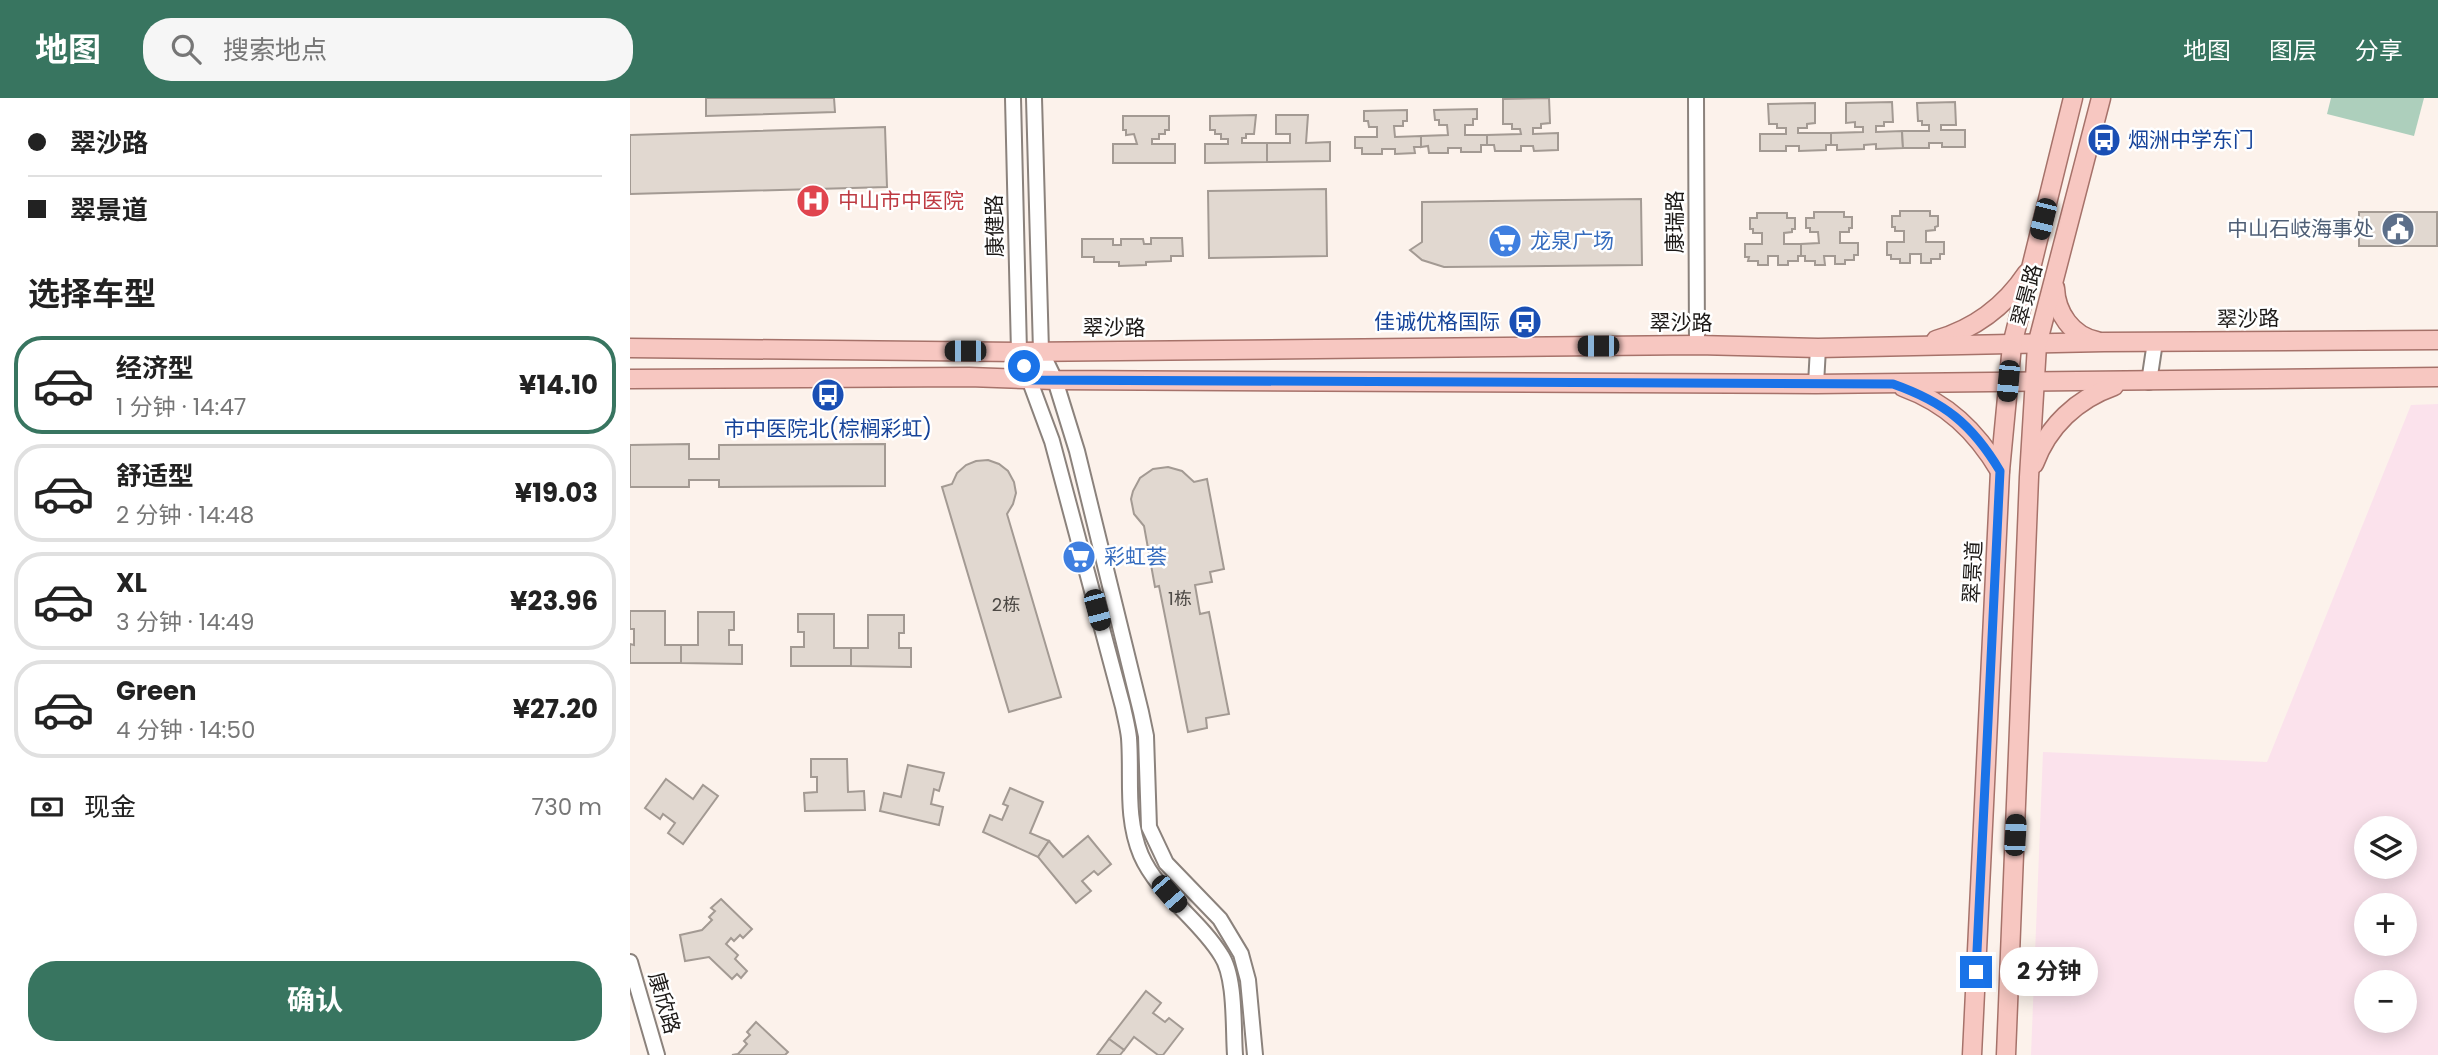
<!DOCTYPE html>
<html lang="zh">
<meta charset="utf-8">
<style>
:root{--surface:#fff;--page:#f6f6f6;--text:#222;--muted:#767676;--line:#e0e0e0;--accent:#387560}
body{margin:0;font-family:Poppins,"Noto Sans SC",sans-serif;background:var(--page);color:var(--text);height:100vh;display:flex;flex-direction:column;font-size:26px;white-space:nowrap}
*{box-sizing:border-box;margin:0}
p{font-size:23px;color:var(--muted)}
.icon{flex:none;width:38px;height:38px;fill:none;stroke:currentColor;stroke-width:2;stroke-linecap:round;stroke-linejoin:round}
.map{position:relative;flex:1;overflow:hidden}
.details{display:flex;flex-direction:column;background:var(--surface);width:630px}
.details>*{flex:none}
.guide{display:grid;align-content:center;height:154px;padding:0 28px;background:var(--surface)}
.fabs{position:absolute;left:1724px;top:718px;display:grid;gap:14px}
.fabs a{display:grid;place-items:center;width:63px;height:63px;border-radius:50%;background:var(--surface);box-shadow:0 4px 18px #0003;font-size:35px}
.end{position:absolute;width:32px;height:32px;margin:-16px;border:9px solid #1a73e8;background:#fff;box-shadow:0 0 0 4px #fff}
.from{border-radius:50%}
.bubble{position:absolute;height:49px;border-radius:24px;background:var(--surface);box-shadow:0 4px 18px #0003;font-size:23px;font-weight:700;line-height:49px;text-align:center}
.car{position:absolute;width:21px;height:42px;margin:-21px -10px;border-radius:9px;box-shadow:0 0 5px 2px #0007;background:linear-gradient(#222 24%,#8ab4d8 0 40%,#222 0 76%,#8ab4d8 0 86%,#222 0)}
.guide b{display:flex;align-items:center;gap:24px;height:66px;font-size:26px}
.guide b+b{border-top:2px solid var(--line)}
.guide i{width:18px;height:18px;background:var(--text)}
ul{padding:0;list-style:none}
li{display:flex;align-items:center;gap:21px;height:98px;margin:0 14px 10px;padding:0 14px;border:4px solid var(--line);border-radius:28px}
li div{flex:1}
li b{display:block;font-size:26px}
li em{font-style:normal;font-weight:700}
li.selected{border-color:var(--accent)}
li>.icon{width:63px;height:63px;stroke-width:1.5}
h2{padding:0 28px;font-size:32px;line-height:84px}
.pay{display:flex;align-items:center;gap:18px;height:77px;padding:0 28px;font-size:26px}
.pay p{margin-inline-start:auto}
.button{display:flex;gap:14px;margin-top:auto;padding:14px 28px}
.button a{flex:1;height:80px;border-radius:28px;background:var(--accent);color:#fff;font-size:28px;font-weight:700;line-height:80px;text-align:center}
header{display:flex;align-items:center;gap:42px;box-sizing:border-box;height:98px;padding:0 35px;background:var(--accent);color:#fff}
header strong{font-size:33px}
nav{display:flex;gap:38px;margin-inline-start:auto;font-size:24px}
.search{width:490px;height:63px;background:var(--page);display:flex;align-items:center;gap:18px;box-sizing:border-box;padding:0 24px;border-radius:28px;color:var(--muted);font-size:26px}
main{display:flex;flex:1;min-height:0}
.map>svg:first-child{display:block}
.industrial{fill:#fbe2ec;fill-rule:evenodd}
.green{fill:#adcfbc}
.building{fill:#e1d8d0;stroke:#a39a93;stroke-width:2}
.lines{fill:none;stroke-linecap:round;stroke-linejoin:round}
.minor-casing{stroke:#8b827c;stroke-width:18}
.major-casing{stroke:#a6726a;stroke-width:21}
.minor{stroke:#fff;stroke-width:14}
.major{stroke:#f7c7c1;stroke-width:18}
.route{stroke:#1a73e8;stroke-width:9}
.labels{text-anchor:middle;stroke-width:5;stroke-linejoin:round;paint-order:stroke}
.number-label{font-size:18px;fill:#4d4945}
.transit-label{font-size:21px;fill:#164399;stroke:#fff;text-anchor:start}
.health-label{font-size:21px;fill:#be3a42;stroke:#fff;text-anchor:start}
.street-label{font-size:21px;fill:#1c1917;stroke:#fff}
.service-label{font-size:21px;fill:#4e5e75;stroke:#fff;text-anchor:end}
.shop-label{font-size:21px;fill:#366cbe;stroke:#fff;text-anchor:start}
</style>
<header>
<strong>地图</strong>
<div class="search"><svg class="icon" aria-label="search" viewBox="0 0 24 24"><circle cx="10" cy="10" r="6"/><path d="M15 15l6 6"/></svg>搜索地点</div>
<nav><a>地图</a><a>图层</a><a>分享</a></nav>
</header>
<main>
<section class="details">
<div class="guide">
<b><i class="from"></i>翠沙路</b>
<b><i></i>翠景道</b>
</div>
<h2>选择车型</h2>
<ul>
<li class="selected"><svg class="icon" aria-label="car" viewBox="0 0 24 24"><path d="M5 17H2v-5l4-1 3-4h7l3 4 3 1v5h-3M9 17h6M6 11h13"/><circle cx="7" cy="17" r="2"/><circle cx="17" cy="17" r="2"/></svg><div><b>经济型</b><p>1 分钟 · 14:47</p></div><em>¥14.10</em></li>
<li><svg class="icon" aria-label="car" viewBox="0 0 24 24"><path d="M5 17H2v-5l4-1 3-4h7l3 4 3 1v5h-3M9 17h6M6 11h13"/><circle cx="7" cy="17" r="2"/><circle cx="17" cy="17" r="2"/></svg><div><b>舒适型</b><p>2 分钟 · 14:48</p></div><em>¥19.03</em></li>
<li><svg class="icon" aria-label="car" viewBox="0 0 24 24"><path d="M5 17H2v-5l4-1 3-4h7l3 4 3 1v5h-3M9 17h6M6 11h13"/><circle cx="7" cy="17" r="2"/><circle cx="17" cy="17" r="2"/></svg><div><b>XL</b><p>3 分钟 · 14:49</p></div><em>¥23.96</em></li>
<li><svg class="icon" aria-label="car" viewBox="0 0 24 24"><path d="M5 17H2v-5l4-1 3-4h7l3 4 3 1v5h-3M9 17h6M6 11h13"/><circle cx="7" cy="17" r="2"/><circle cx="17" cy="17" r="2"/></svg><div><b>Green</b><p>4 分钟 · 14:50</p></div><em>¥27.20</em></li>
</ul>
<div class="pay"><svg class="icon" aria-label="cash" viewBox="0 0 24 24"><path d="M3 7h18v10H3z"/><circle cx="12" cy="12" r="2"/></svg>现金<p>730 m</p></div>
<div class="button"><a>确认</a></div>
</section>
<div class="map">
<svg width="1808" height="957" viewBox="0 0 1808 957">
<rect width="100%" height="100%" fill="#fcf2eb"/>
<!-- industrial -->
<path class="industrial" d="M1808,306V957H1401L1413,654L1637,664L1781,307ZM1736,730H1774V768H1736ZM1736,807H1774V845H1736ZM1736,884H1774V922H1736Z"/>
<!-- green -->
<path class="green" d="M1701,0H1794L1784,38L1697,16Z"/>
<!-- building -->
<g class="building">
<path d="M76,0H204L205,14L76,18Z"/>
<path d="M919,0L920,25L911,26V30H903V36L928,35V52L904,53L903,48H891V53H865L864,47H857V37L891,36L890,31H882V26H873V1Z"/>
<path d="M1262,4L1263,24H1254V28H1246V34L1272,33L1273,50L1246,51V46L1234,47V51L1207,52V47H1201V35L1233,34V29H1225V24L1216,25V5Z"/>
<path d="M1325,4L1326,27H1311V32H1335V49H1312V45H1299V50H1273L1272,33H1299V27H1292V23H1288L1287,5Z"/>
<path d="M1185,5V25L1177,26V30H1168V35H1201V47H1196V52L1169,53V48H1156V53H1130V36H1156V30H1147V26H1139L1138,6Z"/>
<path d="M847,11V21H843V27H835V37H857V47H851V54H831V50H818V55H799L798,48L791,49V38L818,37L817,27H809V22H805L804,12Z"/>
<path d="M777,12V23H773V28H764L765,39L791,38V49H784L785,55L765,56V51H752V56H732V50H725V39H747V29H739L738,23H734V13Z"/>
<path d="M626,17L624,36H616V40H612V45H637V64L575,65V46H598V41H591V36H585V32H580V18Z"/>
<path d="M646,17H678L676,45L700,44V63L637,64V45H660V36H646Z"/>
<path d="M493,18H539V32H535V36H529V41H522V46H545V65H483V46H507L504,36L496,37V32H493Z"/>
<path d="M255,29L257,89L0,96V37Z"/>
<path d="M696,91L697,158L579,160L578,93Z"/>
<path d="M1011,101L1012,167L814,169L792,162L780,152L792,144V104Z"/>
<path d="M1270,113H1300V118H1308V128L1305,129V132L1296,133V144H1314V156H1310V161H1301V165H1291V156H1280V165H1270V161H1261V157H1257V144H1274V133H1265V129H1262V118H1270Z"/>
<path d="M1184,114H1214V119H1222V130H1219V134H1210V145H1228V157H1224V162H1215V166H1205V158H1194L1195,167H1185V163H1175V158H1171V146L1189,145L1188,134H1180V130H1176V120H1184Z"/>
<rect x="1729" y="114" width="78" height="34"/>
<path d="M1127,115H1157V120H1165V131H1162V134L1154,135V146H1171V158H1168V163H1158V167H1148V158H1138V167H1128V163H1118L1119,159H1115V146H1132V135H1123V131H1120V120H1127Z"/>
<path d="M521,140H552L553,158H541V163L516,164V167L489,168V164H464V159H452V141H483V147H491V141H513L514,146H521Z"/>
<path d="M59,346V361H89V347L255,346V388L89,389V382H59V389H0V347Z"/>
<path d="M358,362L369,366L378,373L384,384L386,395L383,406L377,416L431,599L379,614L312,389L322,386L327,375L336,367L346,363Z"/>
<path d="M538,369L552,373L564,384L577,381L594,471L580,474L582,484L565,487L570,516L579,514L599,616L576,620L577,630L558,634L529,488L525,489L514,428L504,416L501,401L503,393L510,380L523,371Z"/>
<path d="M0,513H35V547H51V565H0V546L4,547V531H0Z"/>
<path d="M68,514H104V532H99V547H112V566L51,565V547H68Z"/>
<path d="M168,516H204V550H221V568H161V549H174V534H168Z"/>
<path d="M238,517H274V535H269V550H281V569L221,568V550H238Z"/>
<path d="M181,661H217L218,694L234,693L235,712L175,713L174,695L187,694V679H181Z"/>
<path d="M278,667L314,675L309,693L304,691L301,706L313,709L309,727L250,713L254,695L271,699Z"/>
<path d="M36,681L63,701L73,687L88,698L53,746L38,735L45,725L33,716L30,721L15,710Z"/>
<path d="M380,690L413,704L400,735L419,743L408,759L353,734L360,717L372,722L378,708L373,706Z"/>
<path d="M458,738L481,766L468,777L464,773L452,783L461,793L446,805L408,759L419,743L433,759Z"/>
<path d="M91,801L122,831L113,840L110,837L104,843L101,840L96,846L108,857L105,861L117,873L111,880L107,876L102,881L79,859L55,863L50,837L72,832L82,822L79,819L85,813L81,810Z"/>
<path d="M516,893L531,905L523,915L535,924L539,920L553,931L533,957H528L504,939L494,952L479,941Z"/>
<path d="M126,924L158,954L155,957H102L108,956L117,946L114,943L120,937L117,934Z"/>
<path d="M479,941L494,952L490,957H467Z"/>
</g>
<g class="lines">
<defs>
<g id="minor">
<path d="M383,0L389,254L422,343L493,609C495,619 498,630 499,640C502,680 495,719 511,757C528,796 569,821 591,857C606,879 603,930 605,957"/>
<path d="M404,0L411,253L425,282L447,353L511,614L516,638L519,729L536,765L590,821L611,856L618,882L625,957"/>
<path d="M1066,0L1067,247"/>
<path d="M1519,284L1525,244"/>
<path d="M1186,286L1188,250"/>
<path d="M0,864L27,957"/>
</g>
<g id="major">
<path d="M1425,190C1426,215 1442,238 1467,243"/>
<path d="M1306,242C1344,231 1375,208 1397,175"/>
<path d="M0,250L389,254L1067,247L1188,250L1474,244L1808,242"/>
<path d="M0,281L339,279L425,282L1186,286L1808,279"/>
<path d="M1273,289C1317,305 1346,333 1370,373"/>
<path d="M1404,366C1418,328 1447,301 1484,288"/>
<path d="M1342,957L1370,373L1382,247L1443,0"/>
<path d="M1376,957L1399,379L1407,247L1471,0"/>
</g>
</defs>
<!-- minor casing -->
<use href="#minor" class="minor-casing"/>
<!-- major casing -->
<use href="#major" class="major-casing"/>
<!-- minor -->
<use href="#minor" class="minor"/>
<!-- major -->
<use href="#major" class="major"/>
</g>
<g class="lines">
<!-- route -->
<path class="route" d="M394,268L399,282L1263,286C1314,304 1342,326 1370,373L1346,874"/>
</g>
<!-- icons -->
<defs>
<symbol id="bus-disc" viewBox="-11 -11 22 22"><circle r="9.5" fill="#1a4fb4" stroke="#fff"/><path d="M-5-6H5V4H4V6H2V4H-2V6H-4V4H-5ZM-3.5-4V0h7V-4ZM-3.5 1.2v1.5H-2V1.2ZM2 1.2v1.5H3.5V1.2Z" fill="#fff"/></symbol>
<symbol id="hospital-disc" viewBox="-11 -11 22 22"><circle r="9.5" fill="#e0444e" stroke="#fff"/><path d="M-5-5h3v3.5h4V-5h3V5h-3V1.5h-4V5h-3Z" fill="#fff"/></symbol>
<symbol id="civic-disc" viewBox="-11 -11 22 22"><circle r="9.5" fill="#5c6f8a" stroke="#fff"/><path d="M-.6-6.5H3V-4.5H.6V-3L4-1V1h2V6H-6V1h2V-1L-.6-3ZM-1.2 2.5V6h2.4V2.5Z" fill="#fff"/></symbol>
<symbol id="supermarket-disc" viewBox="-11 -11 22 22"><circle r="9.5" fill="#3f7fe0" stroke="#fff"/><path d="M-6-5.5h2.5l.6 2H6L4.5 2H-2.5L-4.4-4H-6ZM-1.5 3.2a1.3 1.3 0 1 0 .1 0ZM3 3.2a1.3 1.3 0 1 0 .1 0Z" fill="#fff"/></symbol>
</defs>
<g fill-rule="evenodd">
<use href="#bus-disc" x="1455" y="23" width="38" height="38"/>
<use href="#hospital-disc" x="164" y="84" width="38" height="38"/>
<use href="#civic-disc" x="1749" y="112" width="38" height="38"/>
<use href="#supermarket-disc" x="856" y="124" width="38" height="38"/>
<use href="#bus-disc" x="876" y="205" width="38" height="38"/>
<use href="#bus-disc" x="179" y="278" width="38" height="38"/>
<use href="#supermarket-disc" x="430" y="440" width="38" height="38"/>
</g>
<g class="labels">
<!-- number labels -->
<g class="number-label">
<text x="550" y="507">1栋</text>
<text x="376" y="513">2栋</text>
</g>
<!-- transit labels -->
<g class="transit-label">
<text x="1498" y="49">烟洲中学东门</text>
<text x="870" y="231" text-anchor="end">佳诚优格国际</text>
<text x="198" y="338" text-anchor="middle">市中医院北(棕榈彩虹)</text>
</g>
<!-- health labels -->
<g class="health-label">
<text x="208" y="110">中山市中医院</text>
</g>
<!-- street labels -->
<g class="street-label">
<text transform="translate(1045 124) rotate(-90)" y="7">康瑞路</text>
<text transform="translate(365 128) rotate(-91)" y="7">康健路</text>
<text transform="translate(1397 197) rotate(-75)" y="7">翠景路</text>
<text transform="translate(1618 221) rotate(-1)" y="7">翠沙路</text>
<text x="1051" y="232">翠沙路</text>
<text x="484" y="237">翠沙路</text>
<text transform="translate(1343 474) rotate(-87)" y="7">翠景道</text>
<text transform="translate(34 905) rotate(74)" y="7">康欣路</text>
</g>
<!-- service labels -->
<g class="service-label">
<text x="1744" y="138">中山石岐海事处</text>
</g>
<!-- shop labels -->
<g class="shop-label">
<text x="900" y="150">龙泉广场</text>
<text x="474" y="466">彩虹荟</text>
</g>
</g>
</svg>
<div class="fabs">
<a><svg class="icon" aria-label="layers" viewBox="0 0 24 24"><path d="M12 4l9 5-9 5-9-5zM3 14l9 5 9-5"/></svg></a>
<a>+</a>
<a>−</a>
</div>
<i class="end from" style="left:394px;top:268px"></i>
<i class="end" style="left:1346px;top:874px"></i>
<div class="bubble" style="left:1370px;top:849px;width:98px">2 分钟</div>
<i class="car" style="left:1413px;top:121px;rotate:194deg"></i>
<i class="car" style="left:968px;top:248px;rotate:270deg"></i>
<i class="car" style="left:335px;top:253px;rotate:270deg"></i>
<i class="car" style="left:1378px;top:283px;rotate:185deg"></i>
<i class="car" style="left:467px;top:512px;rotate:165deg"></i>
<i class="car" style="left:1385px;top:737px;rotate:3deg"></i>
<i class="car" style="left:539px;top:796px;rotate:139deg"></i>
</div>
</main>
